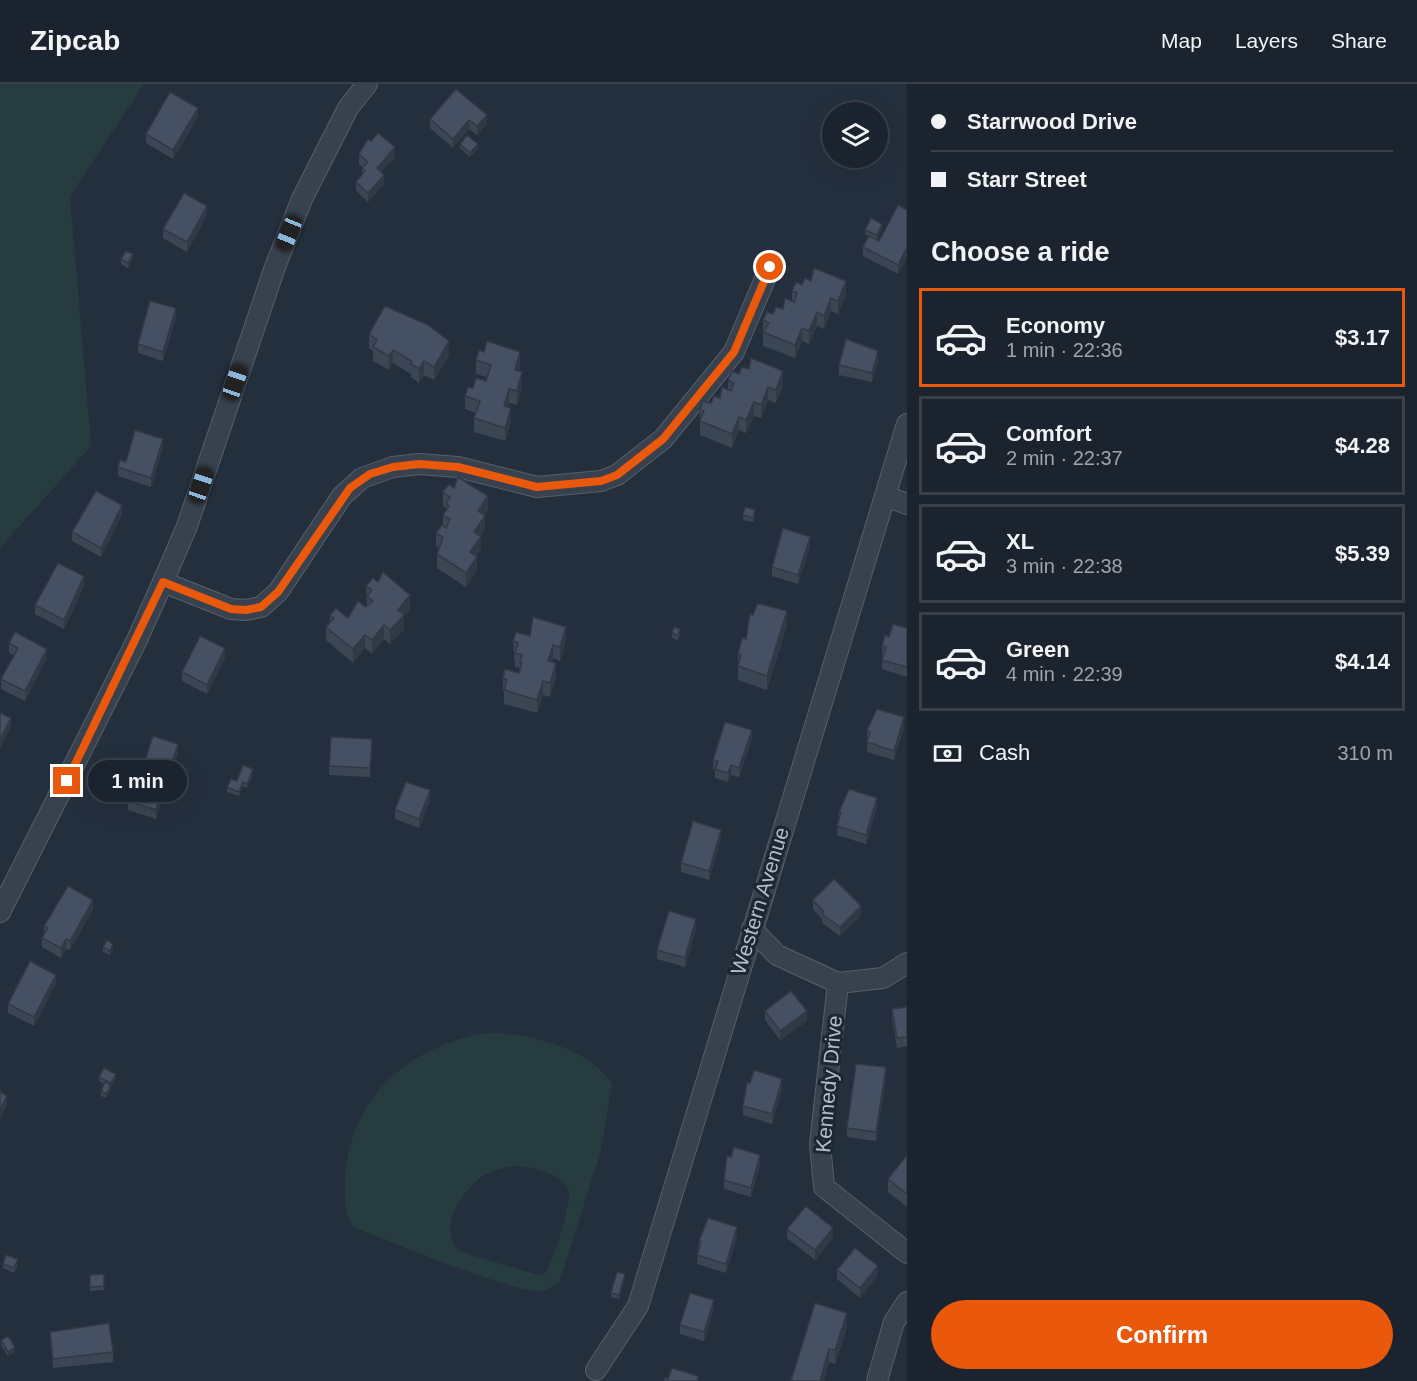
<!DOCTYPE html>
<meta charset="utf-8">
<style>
:root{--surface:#1b232e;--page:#242b36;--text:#f1f3f6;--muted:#a0a4aa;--line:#39404a;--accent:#ea580c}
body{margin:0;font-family:Helvetica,sans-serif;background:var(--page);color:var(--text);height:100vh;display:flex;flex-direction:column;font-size:22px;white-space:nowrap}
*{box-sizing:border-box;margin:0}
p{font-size:20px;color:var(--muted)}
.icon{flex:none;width:33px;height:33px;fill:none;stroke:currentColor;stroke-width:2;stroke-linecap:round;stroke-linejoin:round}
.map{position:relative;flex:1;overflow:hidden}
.sheet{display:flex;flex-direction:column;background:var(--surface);width:510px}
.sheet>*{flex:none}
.top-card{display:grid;align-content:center;height:132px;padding:0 24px;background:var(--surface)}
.controls{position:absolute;left:822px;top:18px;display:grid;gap:12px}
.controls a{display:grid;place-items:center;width:66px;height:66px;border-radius:50%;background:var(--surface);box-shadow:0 6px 24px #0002,0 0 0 2px var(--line);font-size:30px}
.end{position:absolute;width:27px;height:27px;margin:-14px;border:8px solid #ea580c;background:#fff;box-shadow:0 0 0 3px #fff}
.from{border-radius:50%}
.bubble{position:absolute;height:42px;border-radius:21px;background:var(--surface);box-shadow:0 6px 24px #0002,0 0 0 2px var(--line);font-size:20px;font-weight:800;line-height:42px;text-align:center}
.car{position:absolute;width:18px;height:36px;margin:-18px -9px;border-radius:8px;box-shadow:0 0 4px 2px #0007;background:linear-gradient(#222 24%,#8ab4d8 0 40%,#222 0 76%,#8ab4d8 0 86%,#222 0)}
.top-card b{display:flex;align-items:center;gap:21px;height:57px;font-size:22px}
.top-card b+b{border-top:2px solid var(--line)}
.top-card i{width:15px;height:15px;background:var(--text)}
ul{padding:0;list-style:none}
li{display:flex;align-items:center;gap:18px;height:99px;margin:0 12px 9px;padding:0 12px;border:3px solid var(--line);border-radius:0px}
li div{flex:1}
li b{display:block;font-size:22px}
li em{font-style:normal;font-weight:800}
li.current{border-color:var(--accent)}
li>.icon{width:54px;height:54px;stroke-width:1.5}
h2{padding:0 24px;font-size:27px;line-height:72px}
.pay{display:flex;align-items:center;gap:15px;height:66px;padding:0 24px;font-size:22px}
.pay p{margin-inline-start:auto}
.action{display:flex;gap:12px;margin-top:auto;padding:12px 24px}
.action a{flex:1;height:69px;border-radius:36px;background:var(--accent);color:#fff;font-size:24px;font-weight:800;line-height:69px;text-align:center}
header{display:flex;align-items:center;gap:36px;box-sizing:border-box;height:84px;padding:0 30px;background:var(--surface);border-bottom:2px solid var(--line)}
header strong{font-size:28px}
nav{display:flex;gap:33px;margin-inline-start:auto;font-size:21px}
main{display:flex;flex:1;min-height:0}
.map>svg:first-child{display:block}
.green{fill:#263c3f;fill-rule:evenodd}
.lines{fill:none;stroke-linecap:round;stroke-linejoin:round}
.minor-casing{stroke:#565f6c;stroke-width:22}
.minor{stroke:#38414e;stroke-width:20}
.wall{fill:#3b4654}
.shaded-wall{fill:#303945}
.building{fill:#455162;stroke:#303945;stroke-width:1.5}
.route{stroke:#ea580c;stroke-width:8}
.labels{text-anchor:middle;stroke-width:6;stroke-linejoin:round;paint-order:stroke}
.street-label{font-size:21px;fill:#b4bcc9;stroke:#1d2633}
</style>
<header>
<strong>Zipcab</strong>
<nav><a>Map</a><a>Layers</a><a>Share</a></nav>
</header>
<main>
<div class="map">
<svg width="907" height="1297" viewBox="0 0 907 1297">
<rect width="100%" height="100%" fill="#242f3e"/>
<!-- green -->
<g class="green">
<path d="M0,0H144L70,112L91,362L0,464Z"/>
<path d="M486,949C527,949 588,962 612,1000L600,1070L559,1199C554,1201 548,1205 542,1207C519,1211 385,1156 356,1144C345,1137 345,1118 345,1106C344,1019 404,963 486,949ZM518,1082C535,1084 559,1088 568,1105C574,1115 551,1187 542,1192L461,1168C434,1145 463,1104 486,1090C496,1085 507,1083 518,1082Z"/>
</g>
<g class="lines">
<defs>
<g id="minor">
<path d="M885,412L907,420"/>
<path d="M163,498L231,525L246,526L261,523L278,508L342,412L362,394L393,383L419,380L458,383L537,403L601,397L617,391L663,355L734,268L770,183"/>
<path d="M0,828L136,558L163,498L187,442L275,183L302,115L348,24L367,0"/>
<path d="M752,845L777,871L838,899L883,894L907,879"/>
<path d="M838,899L820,1060L824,1103L907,1169"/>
<path d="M596,1286L638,1222L907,340"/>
<path d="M877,1297L894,1238L907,1218"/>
</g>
</defs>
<!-- minor casing -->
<use href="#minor" class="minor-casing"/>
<!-- minor -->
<use href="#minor" class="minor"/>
</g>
<!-- wall -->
<g class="wall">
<path d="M487,31V40L477,51L469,45L453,64L430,44V35Z"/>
<path d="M198,33L173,75L146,59V50Z"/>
<path d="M460,60L478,65L470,73L460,64Z"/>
<path d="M359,70L395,73L381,88L384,100L368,118L356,107V98L362,91V84L363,83L359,80Z"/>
<path d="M907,126V172L898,190L863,172V163L869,152L865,150V146L882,145L877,156L879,157Z"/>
<path d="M207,131L187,168L163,154V145Z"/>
<path d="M121,175H133L128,184L121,180Z"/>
<path d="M802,201L846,211L838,230L831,227L824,245L817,242L809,260L802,257L795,274L763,262V236L783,225L792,217V207Z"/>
<path d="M176,234L163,277L138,269V260Z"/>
<path d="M369,250L449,271L434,296L424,291L419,299L411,293V290L393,279L389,286L373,277V267L369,264Z"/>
<path d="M476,276L520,281L519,287L522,302L517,321L509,319L508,323L511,338L505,357L474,348V334L476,329L465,325V312L473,304L486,297L487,293L476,290Z"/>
<path d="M878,276L872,298L839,291V281Z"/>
<path d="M739,290L783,301L776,319L768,316L761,334L754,332L746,349L739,346L732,364L700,351V326L720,314L728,306V296Z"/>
<path d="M163,364L151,403L118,392V383Z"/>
<path d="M443,408L488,426L484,431L485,445L480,452L481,466L476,472L477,486L466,503L437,484V470L439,464L436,462V449L443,442V431L446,427V424L443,422Z"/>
<path d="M122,430L101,473L72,457V448Z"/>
<path d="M743,431H755L753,438L743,436Z"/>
<path d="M810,462L798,500L772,492V483Z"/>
<path d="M84,502L64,545L35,530V521Z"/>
<path d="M366,502L410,525L404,532V545L390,560L384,555L372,570L365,564L353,579L326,556V543L330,539V531L348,534L367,521Z"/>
<path d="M753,531L787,541L767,606L738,596V570L746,555Z"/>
<path d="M907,544V593L882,585V576L883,572L882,571V562L889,553Z"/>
<path d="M672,549L680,550L678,556L672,554Z"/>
<path d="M530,552L566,556L560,577L553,574L552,578L556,593L550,613L543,611L537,629L504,620V608H503V594L519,589L520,587V584L515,583L513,557Z"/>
<path d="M9,559L47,574L25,617L1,605V595L14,571L9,569Z"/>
<path d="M225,574L207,610L182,597V588Z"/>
<path d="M904,643L894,676L867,668L868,656L867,655V646Z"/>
<path d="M752,655L739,693L731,691L728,698L715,694V686L713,685V676Z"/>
<path d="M372,664L370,693L329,691V682Z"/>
<path d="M178,669L156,735L128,726V717L144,687V679Z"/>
<path d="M253,690L247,704L243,702L239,712L227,708V703L237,697Z"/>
<path d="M430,716L419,744L395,735V726Z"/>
<path d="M877,723L866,760L837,751L839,728Z"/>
<path d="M721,755L709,796L681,788V779Z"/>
<path d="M813,816L861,831L840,852L822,839V835L813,825Z"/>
<path d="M93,825L70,866L66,865L61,874L42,863V854L44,850V842Z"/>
<path d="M696,845L685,883L657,875V866Z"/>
<path d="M103,863L113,865L110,871L103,868Z"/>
<path d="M56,900L34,942L8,929V920Z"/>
<path d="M907,923V962L897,964L892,934V925Z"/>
<path d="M765,927L807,937L780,956L765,936Z"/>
<path d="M99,993L116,994L111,1003V1005L106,1014L101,1012V1007L104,1000L99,997Z"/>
<path d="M886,993L876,1057L847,1053V1044Z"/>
<path d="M782,1004L772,1040L743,1031V1022Z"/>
<path d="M907,1071V1123L888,1108V1095Z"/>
<path d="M731,1073L760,1081L751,1113L724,1105V1096Z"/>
<path d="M787,1145L833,1153L815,1176L787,1154Z"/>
<path d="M737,1152L726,1189L697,1180L699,1157Z"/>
<path d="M3,1180H18L14,1189L3,1184Z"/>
<path d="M837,1186L878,1191L860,1214L837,1195Z"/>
<path d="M104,1190V1206L90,1207V1191Z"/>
<path d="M625,1195L619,1215L611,1213V1209Z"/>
<path d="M714,1225L704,1257L680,1250V1241Z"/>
<path d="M847,1243L835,1280L829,1278L824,1297H791Z"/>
<path d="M50,1248L113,1268V1278L53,1284L50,1257Z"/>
<path d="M1,1256L15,1268L8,1272L1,1261Z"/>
</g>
<!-- shaded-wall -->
<g class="shaded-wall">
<path d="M198,24V33L173,75V66Z"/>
<path d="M487,31V40L477,51V42Z"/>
<path d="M469,36V45L453,64V55Z"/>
<path d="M478,60V65L470,73V69Z"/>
<path d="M395,63V73L377,93V84Z"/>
<path d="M384,91V100L368,118V109Z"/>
<path d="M207,122V131L187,168V158Z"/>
<path d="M882,140V145L877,156V151Z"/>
<path d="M907,163V172L898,190V181Z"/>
<path d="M133,170V175L128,184V179Z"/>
<path d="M846,197V211L838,230V217Z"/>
<path d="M831,214V227L824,245V232Z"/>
<path d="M176,224V234L163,277V268Z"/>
<path d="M817,228V242L809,260V247Z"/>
<path d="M802,244V257L795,274V261Z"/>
<path d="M449,257V271L434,296V283Z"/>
<path d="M393,266V279L389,286V272Z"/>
<path d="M878,267V276L872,298V289Z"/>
<path d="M520,268V281L515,300V286Z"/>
<path d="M424,277V291L419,299V285Z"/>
<path d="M783,287V301L776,319V306Z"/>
<path d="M522,288V302L517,321V307Z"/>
<path d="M768,303V316L761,334V321Z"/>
<path d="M509,305V319L504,335V322Z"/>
<path d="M754,318V332L746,349V336Z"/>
<path d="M511,324V338L505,357V344Z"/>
<path d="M739,333V346L732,364V350Z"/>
<path d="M163,355V364L151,403V394Z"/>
<path d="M488,412V426L478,441V427Z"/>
<path d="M122,421V430L101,473V464Z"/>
<path d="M485,432V445L474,461V448Z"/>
<path d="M481,452V466L470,481V468Z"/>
<path d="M810,453V462L798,500V491Z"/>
<path d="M477,473V486L466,503V489Z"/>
<path d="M84,492V502L64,545V536Z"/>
<path d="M410,511V525L404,532V545L390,560V546L398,526Z"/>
<path d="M787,527V541L767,606V592Z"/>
<path d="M384,541V555L372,570V556Z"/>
<path d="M566,543V556L560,577V563Z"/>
<path d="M365,551V564L353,579V565Z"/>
<path d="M553,561V574L548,591V577Z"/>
<path d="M225,564V574L207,610V601Z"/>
<path d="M47,565V574L25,617V607Z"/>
<path d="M556,579V593L550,613V599Z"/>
<path d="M543,597V611L537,629V616Z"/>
<path d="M904,633V643L894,676V667Z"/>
<path d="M11,634V643L0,665V656Z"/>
<path d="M752,646V655L739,693V684Z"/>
<path d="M178,660V669L156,735V726Z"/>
<path d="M731,681V691L728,698V689Z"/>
<path d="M253,685V690L247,704V700Z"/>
<path d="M243,698V702L239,712V708Z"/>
<path d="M430,706V716L419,744V735Z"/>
<path d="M877,714V723L866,760V751Z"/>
<path d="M721,746V755L709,796V787Z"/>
<path d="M93,816V825L70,866V857Z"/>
<path d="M861,822V831L840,852V843Z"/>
<path d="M696,835V845L685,883V874Z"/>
<path d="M66,855V865L61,874V864Z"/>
<path d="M113,860V865L110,871V867Z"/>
<path d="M56,891V900L34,942V933Z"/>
<path d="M807,927V937L780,956V947Z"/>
<path d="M886,983V993L876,1057V1048Z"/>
<path d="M116,990V994L111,1003V999Z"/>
<path d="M782,995V1004L772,1040V1030Z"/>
<path d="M111,1001V1005L106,1014V1010Z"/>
<path d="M7,1012V1021L0,1035V1026Z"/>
<path d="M760,1071V1081L751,1113V1104Z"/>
<path d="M737,1143V1152L726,1189V1180Z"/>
<path d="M833,1144V1153L815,1176V1166Z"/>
<path d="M878,1182V1191L860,1214V1204Z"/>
<path d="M625,1190V1195L619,1215V1211Z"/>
<path d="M714,1216V1225L704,1257V1248Z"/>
<path d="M847,1229V1243L835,1280V1266Z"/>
<path d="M15,1263V1268L8,1272V1268Z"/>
<path d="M829,1265V1278L824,1297H820Z"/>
</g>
<!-- building -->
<g class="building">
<path d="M456,5L487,31L477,42L469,36L453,55L430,35Z"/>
<path d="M170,8L198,24L173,66L146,50Z"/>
<path d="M378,49L395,63L377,84L384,91L368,109L356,98L365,87L362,84L368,78L359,70L368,55L371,57Z"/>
<path d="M467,51L478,60L470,69L460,60Z"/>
<path d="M184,109L207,122L187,158L163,145Z"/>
<path d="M898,121L907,126V163L898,181L863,163L869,152L879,157Z"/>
<path d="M871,134L882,140L877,151L865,146Z"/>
<path d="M126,167L133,170L128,179L121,175Z"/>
<path d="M814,184L846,197L838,217L831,214L824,232L817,228L809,247L802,244L795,261L763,248L769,239L763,236L767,228L773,230L776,223L783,225L785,214L794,218L797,209L792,207L796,198L802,201L805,194L811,197Z"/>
<path d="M150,217L176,224L163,268L138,260Z"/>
<path d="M385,222L428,241L449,257L434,283L424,277L419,285L411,280L412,277L393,266L389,272L373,263L377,256L369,250Z"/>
<path d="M846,255L878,267L872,289L839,281Z"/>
<path d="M487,257L520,268L515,286L522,288L517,307L509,305L504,322L511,324L505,344L474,334L480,317L465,312L468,303L473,304L476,294L486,297L491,281L476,276L479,266L484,268Z"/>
<path d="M751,274L783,287L776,306L768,303L761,321L754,318L746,336L739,333L732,350L700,337L704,327L700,326L703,317L711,319L714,312L720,314L722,303L731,307L734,299L728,296L732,287L739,290L742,283L749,285Z"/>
<path d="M135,346L163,355L151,394L118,383L120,376L126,378Z"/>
<path d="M458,393L488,412L478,427L485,432L474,448L481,452L470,468L477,473L466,489L437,470L443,453L436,449L442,441L446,444L450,435L443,431L449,422L446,419L450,413L443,408L449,400L454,404Z"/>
<path d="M96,407L122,421L101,464L72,448Z"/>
<path d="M745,423L755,426L753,434L743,431Z"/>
<path d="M783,444L810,453L798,491L772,483Z"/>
<path d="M58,479L84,492L64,536L35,521Z"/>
<path d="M383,488L410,511L398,526L404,531L390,546L384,541L372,556L365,551L353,565L326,543L334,534L330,531L336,524L348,534L358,517L365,523L373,517L367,512L372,506L366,502L373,494L378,498Z"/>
<path d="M757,520H760L787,527L767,592L738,582L741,571L738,570L742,554L746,555L750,530L753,531Z"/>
<path d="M533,533L566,543L560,563L553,561L548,577L556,579L550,599L543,597L537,616L504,606L507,596L503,594L505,585L519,589L522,579H520L522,571L515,569L518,559L513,557L516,548L530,552Z"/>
<path d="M893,540L907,544V583L882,576L886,563L882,562L885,551L889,553Z"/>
<path d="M674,543L680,545L678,552L672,549Z"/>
<path d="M15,548L47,565L25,607L1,595L18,564L9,559Z"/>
<path d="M200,552L225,564L207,601L182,588Z"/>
<path d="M877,625L904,633L894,667L867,658L870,648L867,646Z"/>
<path d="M0,629L11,634L0,656Z"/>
<path d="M725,638L752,646L739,684L731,681L728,689L715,685L718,677L713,676Z"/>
<path d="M153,652L178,660L156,726L128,717L138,685L146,687L148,680L144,679Z"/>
<path d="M331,653L372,655L370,684L329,682Z"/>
<path d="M243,681L253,685L247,700L243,698L239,708L227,703L231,695L237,697Z"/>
<path d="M406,698L430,706L419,735L395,726Z"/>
<path d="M849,705L877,714L866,751L837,742L841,729L839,728Z"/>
<path d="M693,737L721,746L709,787L681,779Z"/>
<path d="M834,795L861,822L840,843L822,830L824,828L813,816Z"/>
<path d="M68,802L93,816L70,857L66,855L61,864L42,854L48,844L44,842Z"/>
<path d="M669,827L696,835L685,874L657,866Z"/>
<path d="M107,856L113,860L110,867L103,863Z"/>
<path d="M30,877L56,891L34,933L8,920Z"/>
<path d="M791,907L807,927L780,947L765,927Z"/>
<path d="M907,923V953L897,954L892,925Z"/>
<path d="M856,980L886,983L876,1048L847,1044Z"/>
<path d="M104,984L116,990L111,999L99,993Z"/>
<path d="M754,986L782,995L772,1030L743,1022L747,999H750Z"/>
<path d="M105,998L111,1001L106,1010L101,1007Z"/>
<path d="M0,1008L7,1012L0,1026Z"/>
<path d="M734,1063L760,1071L751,1104L724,1096L727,1072L731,1073Z"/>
<path d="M907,1071V1110L888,1095Z"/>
<path d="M806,1122L833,1144L815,1166L787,1145Z"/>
<path d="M708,1134L737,1143L726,1180L697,1171L701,1158L699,1157Z"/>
<path d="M855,1164L878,1182L860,1204L837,1186Z"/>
<path d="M6,1171L18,1175L14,1184L3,1180Z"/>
<path d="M617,1188L625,1190L619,1211L611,1209Z"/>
<path d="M104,1190V1202L90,1203V1191Z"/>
<path d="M690,1209L714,1216L704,1248L680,1241Z"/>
<path d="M815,1219L847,1229L835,1266L829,1265L820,1297H791Z"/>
<path d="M109,1239L113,1268L53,1275L50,1248Z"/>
<path d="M8,1252L15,1263L8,1268L1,1256Z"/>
<path d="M672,1284L698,1292L697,1297H664L665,1294L668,1295Z"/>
</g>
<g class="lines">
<!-- route -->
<path class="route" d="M67,697L163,498L231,525L246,526L261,523L278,508L350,404L370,390L393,383L419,380L458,383L537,403L601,397L617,391L663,355L734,268L770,183"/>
</g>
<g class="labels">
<!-- street labels -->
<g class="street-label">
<text transform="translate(760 817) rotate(-73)" y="7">Western Avenue</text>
<text transform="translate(829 1000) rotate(-85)" y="7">Kennedy Drive</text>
</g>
</g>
</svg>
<div class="controls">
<a><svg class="icon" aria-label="layers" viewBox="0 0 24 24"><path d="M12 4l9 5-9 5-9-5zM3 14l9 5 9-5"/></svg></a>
</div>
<i class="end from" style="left:770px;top:183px"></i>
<i class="end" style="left:67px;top:697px"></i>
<div class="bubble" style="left:88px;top:676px;width:99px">1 min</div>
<i class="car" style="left:289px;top:149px;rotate:202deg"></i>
<i class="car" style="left:235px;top:298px;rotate:19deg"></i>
<i class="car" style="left:201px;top:401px;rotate:19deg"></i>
</div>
<section class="sheet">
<div class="top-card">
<b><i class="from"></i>Starrwood Drive</b>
<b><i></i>Starr Street</b>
</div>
<h2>Choose a ride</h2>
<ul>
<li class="current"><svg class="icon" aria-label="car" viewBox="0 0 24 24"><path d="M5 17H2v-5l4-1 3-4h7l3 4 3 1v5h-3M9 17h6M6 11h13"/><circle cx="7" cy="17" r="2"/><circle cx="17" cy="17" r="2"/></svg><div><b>Economy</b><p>1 min · 22:36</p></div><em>$3.17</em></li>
<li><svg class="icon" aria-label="car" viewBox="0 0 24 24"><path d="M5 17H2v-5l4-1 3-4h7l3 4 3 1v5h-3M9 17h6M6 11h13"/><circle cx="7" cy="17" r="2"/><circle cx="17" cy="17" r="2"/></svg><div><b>Comfort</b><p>2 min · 22:37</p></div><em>$4.28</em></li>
<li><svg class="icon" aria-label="car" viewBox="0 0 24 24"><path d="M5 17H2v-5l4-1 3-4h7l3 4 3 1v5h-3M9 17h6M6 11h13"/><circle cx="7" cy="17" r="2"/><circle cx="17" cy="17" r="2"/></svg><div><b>XL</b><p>3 min · 22:38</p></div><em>$5.39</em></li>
<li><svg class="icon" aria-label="car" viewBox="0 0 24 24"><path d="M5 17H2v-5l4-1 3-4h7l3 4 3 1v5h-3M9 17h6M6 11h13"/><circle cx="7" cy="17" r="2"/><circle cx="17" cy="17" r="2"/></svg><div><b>Green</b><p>4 min · 22:39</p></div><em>$4.14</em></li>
</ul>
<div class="pay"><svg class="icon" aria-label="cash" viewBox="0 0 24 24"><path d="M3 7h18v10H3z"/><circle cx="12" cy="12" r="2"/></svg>Cash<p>310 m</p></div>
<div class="action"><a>Confirm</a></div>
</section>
</main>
